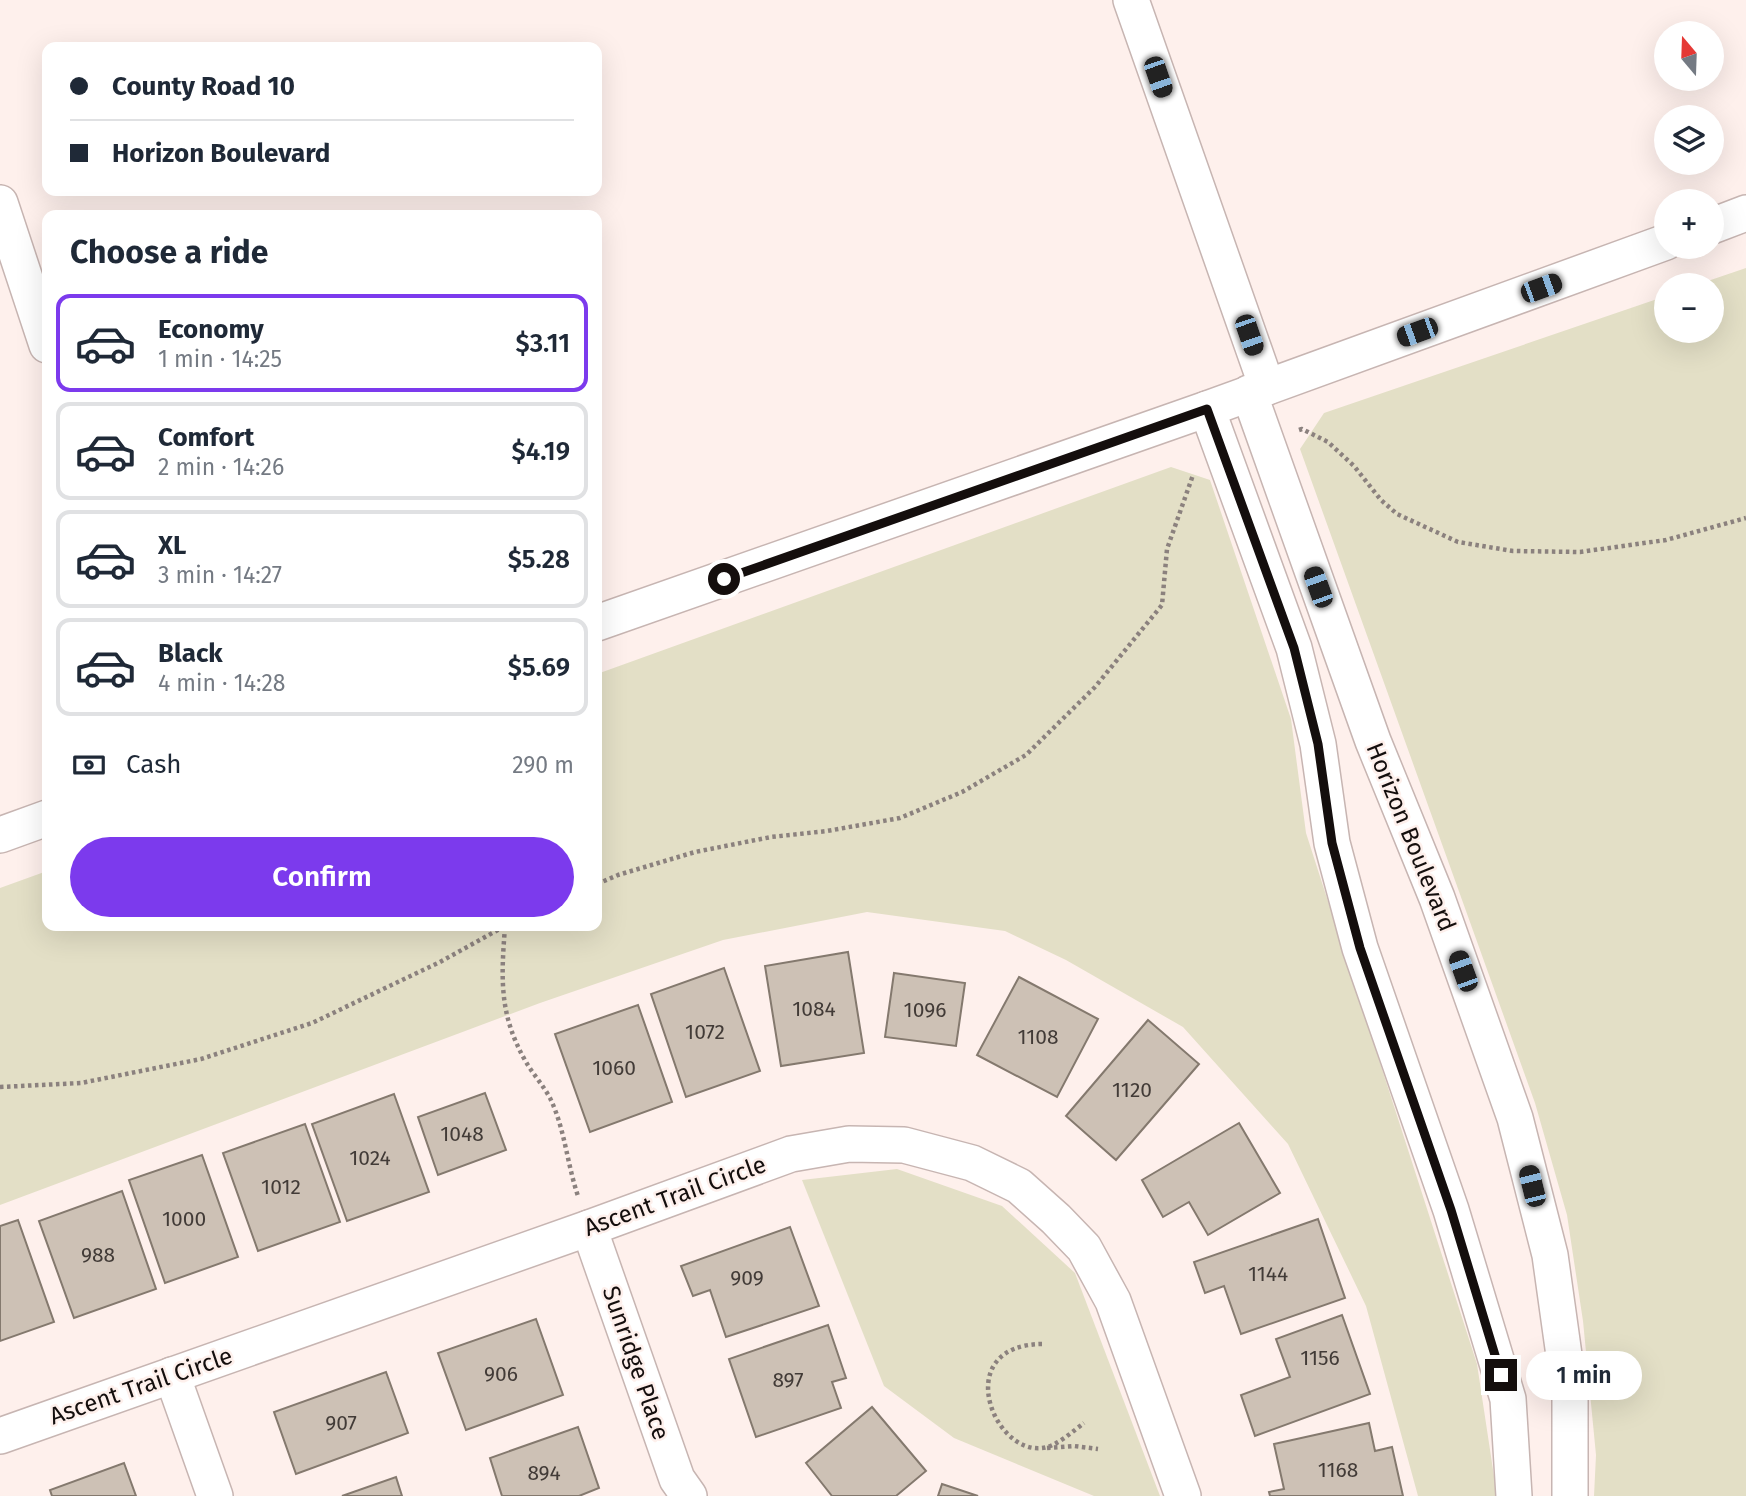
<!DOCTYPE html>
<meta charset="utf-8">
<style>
:root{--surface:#fff;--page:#f2f2f3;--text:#1f2937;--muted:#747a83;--line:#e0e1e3;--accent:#7c3aed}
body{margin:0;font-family:"Fira Sans",sans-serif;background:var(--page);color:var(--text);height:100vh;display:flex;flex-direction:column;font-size:26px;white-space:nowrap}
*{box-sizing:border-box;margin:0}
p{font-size:23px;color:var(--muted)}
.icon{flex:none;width:38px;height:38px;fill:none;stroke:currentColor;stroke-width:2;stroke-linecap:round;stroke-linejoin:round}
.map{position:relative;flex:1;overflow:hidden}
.side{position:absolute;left:42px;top:210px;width:560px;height:721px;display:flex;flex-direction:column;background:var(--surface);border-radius:14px;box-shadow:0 7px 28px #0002}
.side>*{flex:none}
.guide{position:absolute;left:42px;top:42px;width:560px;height:154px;border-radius:14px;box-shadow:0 7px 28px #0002;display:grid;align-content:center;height:154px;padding:0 28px;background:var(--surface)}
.needle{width:46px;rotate:341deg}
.buttons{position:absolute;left:1654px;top:21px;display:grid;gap:14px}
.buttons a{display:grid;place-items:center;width:70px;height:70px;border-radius:50%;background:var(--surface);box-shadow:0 7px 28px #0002;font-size:35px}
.end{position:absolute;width:32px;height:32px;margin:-16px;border:9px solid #140e0d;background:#fff;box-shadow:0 0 0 4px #fff}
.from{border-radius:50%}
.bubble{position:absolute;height:49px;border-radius:24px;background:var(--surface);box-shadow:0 7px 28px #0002;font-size:23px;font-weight:600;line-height:49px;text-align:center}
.car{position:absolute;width:21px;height:42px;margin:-21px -10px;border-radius:9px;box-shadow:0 0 5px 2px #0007;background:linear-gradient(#222 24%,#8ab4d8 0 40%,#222 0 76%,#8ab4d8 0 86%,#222 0)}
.guide b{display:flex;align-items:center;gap:24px;height:66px;font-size:26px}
.guide b+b{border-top:2px solid var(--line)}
.guide i{width:18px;height:18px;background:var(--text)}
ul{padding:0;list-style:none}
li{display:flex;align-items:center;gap:21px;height:98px;margin:0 14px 10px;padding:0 14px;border:4px solid var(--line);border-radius:14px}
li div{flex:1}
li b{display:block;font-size:26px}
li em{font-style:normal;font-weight:600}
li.current{border-color:var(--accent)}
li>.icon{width:63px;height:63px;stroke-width:1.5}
h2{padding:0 28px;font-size:32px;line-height:84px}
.pay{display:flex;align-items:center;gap:18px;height:77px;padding:0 28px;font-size:26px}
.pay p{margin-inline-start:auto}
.button{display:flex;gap:14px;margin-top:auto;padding:14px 28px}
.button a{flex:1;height:80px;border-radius:42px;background:var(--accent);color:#fff;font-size:28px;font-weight:600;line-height:80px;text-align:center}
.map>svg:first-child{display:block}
.green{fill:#e3dfc6}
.building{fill:#cdc1b5;stroke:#84796e;stroke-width:2}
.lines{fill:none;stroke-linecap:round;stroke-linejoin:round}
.minor-casing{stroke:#c7b5b2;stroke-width:38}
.path{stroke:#8b817e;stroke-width:4.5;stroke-dasharray:3.5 3.5;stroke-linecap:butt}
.minor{stroke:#fff;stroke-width:35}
.route{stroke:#140e0d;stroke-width:9}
.labels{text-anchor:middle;stroke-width:5;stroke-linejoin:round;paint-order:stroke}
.number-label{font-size:21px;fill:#423b37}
.street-label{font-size:24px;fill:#140e0d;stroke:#fef0ec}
</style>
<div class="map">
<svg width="1746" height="1496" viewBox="0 0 1746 1496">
<rect width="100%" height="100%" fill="#fef0ec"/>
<!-- green -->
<g class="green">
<path d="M1746,268V1496H1594L1596,1455L1583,1321L1567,1215L1535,1103L1300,449L1324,413L1666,296V331H1712V285H1696Z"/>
<path d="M1171,467L1210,480L1291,719L1306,833L1477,1364L1497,1496H1418L1366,1306L1288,1144L1183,1027L1066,960L1005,931L867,912L723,940L540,1003L0,1205V888L47,871V926H597V674Z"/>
<path d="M897,1169L1002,1206L1075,1273L1160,1496H1094L954,1438L884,1386L802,1180Z"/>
</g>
<!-- building -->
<g class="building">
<path d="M848,952L864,1053L781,1066L765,966Z"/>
<path d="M724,968L760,1071L686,1097L651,994Z"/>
<path d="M894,973L965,983L956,1046L885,1037Z"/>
<path d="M1019,977L1098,1019L1057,1097L977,1055Z"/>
<path d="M638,1005L672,1102L590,1132L555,1034Z"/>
<path d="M1148,1020L1199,1064L1116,1160L1066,1116Z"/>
<path d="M485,1093L506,1150L438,1175L418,1117Z"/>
<path d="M394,1094L429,1192L347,1221L312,1124Z"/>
<path d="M1239,1123L1280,1193L1208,1235L1189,1202L1163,1217L1142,1180Z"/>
<path d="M305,1124L340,1222L258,1251L223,1153Z"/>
<path d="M202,1155L238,1257L165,1283L129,1180Z"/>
<path d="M122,1191L156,1289L74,1318L39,1221Z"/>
<path d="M1318,1219L1345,1298L1241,1334L1224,1286L1205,1293L1194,1262Z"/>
<path d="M18,1220L54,1322L0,1341V1226Z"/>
<path d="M790,1227L819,1306L726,1337L710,1290L693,1296L681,1266Z"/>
<path d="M1342,1315L1370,1394L1255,1436L1241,1395L1290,1377L1276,1339Z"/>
<path d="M536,1319L563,1395L466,1430L438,1353Z"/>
<path d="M828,1325L846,1378L832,1382L841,1408L756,1437L729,1359Z"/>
<path d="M386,1372L408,1433L296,1474L274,1412Z"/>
<path d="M872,1407L926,1471L896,1496H832L806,1463Z"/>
<path d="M1369,1423L1375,1451L1392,1447L1403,1496H1270L1269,1492L1284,1489L1274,1444Z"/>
<path d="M578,1427L599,1488L579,1496H502L490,1458Z"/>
<path d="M124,1463L136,1496H52L50,1490Z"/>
<path d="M396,1477L402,1496H342Z"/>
<path d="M942,1484L978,1496H938Z"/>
</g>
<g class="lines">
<defs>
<g id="minor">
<path d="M1131,0L1267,387"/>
<path d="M0,203L47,345"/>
<path d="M1712,226L1746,213"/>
<path d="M1249,393L1373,741L1437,898L1515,1118L1550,1255L1570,1398V1496"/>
<path d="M1207,409L1294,648L1318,744L1332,843L1360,948L1451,1210L1508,1399L1514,1496"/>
<path d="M597,623L1207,409L1666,242"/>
<path d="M0,835L47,818"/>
<path d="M589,1228L677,1479L689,1496"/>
<path d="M172,1375L215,1496"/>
<path d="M0,1436L589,1228L791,1154L849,1144L904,1145L972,1163L1019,1186L1056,1219L1084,1248L1113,1301L1183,1496"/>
</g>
</defs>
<!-- minor casing -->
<use href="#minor" class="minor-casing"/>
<!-- path -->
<g class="path">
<path d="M1299,430L1302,429L1328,442L1354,466L1381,500L1397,514L1458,542L1513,551L1580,552L1666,540L1746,518"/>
<path d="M597,884L618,875L695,852L771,837L827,831L900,818L962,792L1026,755L1095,687L1162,605L1167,549L1193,475"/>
<path d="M505,927C501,979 499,1015 526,1062C533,1074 543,1085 550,1098C565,1129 567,1164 578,1196"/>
<path d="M0,1087L81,1083L201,1059L312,1023L440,962L505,926"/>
<path d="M1042,1344C951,1345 992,1454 1042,1448C1056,1447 1073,1431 1084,1423"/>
<path d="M1047,1448L1074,1446L1098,1449"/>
</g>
<!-- minor -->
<use href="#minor" class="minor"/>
</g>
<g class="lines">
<!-- route -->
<path class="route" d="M724,579L1207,409L1294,648L1318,744L1332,843L1360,948L1451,1210L1501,1375"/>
</g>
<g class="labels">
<!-- number labels -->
<g class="number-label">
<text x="814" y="1016">1084</text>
<text x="925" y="1017">1096</text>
<text x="705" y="1039">1072</text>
<text x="1038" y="1044">1108</text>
<text x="614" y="1075">1060</text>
<text x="1132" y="1097">1120</text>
<text x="462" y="1141">1048</text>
<text x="370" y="1165">1024</text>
<text x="281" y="1194">1012</text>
<text x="184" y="1226">1000</text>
<text x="98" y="1262">988</text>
<text x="1268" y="1281">1144</text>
<text x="747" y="1285">909</text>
<text x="1320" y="1365">1156</text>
<text x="501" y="1381">906</text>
<text x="788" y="1387">897</text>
<text x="341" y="1430">907</text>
<text x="1338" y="1477">1168</text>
<text x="544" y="1480">894</text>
</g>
<!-- street labels -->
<g class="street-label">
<text transform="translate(1411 837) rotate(68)" y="8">Horizon Boulevard</text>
<text transform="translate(675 1196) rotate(-20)" y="8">Ascent Trail Circle</text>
<text transform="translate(636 1363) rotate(71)" y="8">Sunridge Place</text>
<text transform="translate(141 1386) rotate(-19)" y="8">Ascent Trail Circle</text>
</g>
</g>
</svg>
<div class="buttons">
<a><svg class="needle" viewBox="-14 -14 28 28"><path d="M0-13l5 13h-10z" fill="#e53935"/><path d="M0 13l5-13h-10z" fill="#747a83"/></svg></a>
<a><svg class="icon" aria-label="layers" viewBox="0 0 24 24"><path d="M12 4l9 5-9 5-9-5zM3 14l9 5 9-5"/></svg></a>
<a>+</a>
<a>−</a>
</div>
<i class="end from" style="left:724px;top:579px"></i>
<i class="end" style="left:1501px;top:1375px"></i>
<div class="bubble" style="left:1526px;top:1351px;width:116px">1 min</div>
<i class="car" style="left:1158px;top:77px;rotate:161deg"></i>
<i class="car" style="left:1541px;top:288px;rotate:70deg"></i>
<i class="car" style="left:1417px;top:332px;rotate:250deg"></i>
<i class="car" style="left:1249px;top:335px;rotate:161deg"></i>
<i class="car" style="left:1318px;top:587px;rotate:340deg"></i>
<i class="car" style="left:1463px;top:971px;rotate:340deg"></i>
<i class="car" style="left:1532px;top:1186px;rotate:346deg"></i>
<div class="guide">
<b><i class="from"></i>County Road 10</b>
<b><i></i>Horizon Boulevard</b>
</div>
<section class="side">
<h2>Choose a ride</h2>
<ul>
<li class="current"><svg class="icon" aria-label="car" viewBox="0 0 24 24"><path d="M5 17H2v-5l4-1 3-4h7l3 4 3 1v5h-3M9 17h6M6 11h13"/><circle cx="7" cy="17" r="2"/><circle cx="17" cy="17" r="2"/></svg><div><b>Economy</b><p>1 min · 14:25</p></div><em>$3.11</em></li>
<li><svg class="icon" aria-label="car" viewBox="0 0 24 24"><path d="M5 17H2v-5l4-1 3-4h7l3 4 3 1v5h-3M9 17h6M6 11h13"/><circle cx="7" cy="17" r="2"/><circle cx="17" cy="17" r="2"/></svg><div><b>Comfort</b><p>2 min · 14:26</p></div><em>$4.19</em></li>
<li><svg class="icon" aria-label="car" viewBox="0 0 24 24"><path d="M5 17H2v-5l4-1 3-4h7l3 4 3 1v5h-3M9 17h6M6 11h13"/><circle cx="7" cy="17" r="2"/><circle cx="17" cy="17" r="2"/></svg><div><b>XL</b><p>3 min · 14:27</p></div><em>$5.28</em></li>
<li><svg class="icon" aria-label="car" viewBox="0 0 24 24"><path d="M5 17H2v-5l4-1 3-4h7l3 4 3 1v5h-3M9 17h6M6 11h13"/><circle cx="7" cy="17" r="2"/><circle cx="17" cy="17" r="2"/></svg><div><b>Black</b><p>4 min · 14:28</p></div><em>$5.69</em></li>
</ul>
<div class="pay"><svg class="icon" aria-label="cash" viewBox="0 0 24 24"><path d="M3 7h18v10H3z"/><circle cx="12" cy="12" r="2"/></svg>Cash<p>290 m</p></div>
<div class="button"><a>Confirm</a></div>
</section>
</div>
